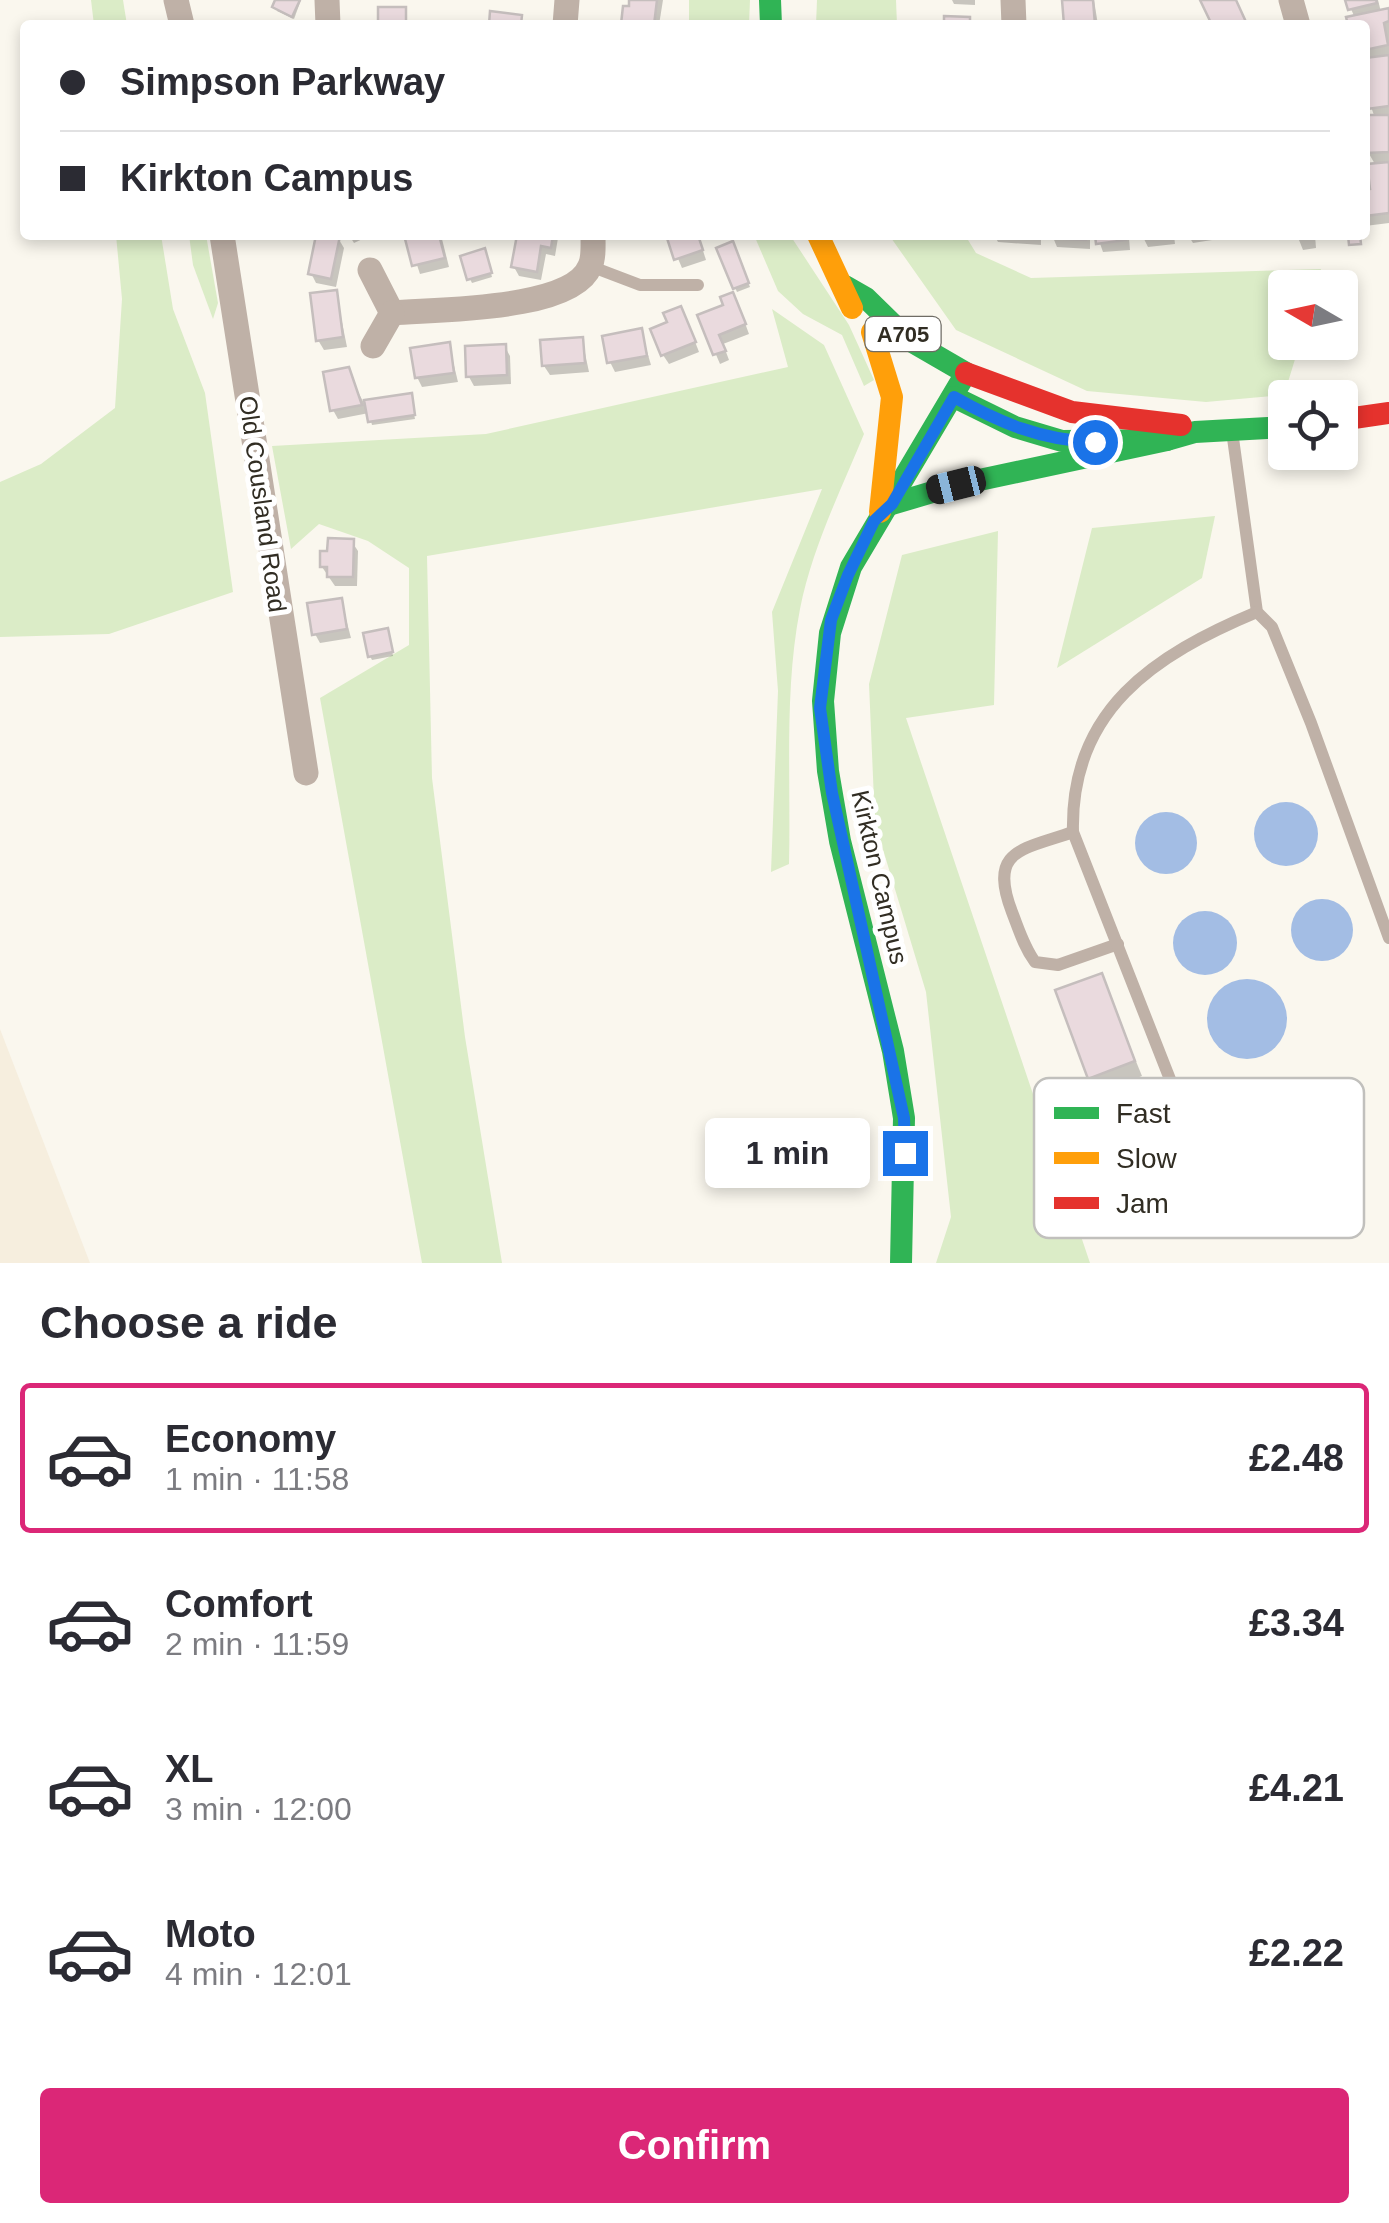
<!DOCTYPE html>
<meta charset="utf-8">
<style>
:root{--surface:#fff;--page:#f7f7f7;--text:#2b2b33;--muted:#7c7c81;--line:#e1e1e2;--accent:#db2777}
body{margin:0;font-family:Arial,sans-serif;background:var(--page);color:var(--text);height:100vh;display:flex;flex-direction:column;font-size:38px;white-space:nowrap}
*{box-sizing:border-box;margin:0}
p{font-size:32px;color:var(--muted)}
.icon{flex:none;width:55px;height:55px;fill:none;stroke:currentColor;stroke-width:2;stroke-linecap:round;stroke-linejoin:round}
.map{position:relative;height:1263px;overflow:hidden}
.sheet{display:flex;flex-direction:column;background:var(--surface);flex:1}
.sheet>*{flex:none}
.banner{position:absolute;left:20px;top:20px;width:1350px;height:220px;border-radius:10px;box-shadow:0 5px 15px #0003;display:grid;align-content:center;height:220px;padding:0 40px;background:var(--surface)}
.needle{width:65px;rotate:279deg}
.controls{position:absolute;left:1268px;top:270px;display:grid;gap:20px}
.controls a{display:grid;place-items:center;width:90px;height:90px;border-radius:10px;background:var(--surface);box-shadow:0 5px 15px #0003;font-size:50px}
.end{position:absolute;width:45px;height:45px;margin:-22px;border:12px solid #1a73e8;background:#fff;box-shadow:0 0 0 5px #fff}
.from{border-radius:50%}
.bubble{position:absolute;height:70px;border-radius:10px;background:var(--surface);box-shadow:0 5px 15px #0003;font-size:32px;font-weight:700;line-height:70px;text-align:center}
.car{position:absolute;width:30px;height:60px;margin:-30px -15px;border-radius:12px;box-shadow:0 0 8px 2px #0007;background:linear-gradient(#222 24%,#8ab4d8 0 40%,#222 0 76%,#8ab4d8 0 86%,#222 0)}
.banner b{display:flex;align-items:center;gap:35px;height:95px;font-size:38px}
.banner b+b{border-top:2px solid var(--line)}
.banner i{width:25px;height:25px;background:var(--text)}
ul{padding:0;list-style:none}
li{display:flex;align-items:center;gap:30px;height:150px;margin:0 20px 15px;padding:0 20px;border:5px solid transparent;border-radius:10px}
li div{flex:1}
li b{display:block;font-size:38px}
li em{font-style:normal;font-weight:700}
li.selected{border-color:var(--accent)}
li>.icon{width:90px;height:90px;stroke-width:1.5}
h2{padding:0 40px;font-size:45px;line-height:120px}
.button{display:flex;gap:20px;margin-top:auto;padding:20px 40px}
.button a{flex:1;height:115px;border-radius:10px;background:var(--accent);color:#fff;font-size:40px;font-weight:700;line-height:115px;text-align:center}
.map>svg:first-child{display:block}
.industrial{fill:#f6eede}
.green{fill:#dbecc7}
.water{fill:#a3bde4}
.shadow{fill:#0003}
.building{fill:#eadade;stroke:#c5bebd;stroke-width:2.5}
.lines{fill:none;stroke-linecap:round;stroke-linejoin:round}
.lane{stroke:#bfb1a7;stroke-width:12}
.street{stroke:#bfb1a7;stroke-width:25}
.fast{stroke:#30b455;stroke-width:22}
.slow{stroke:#ff9f0a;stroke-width:22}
.jam{stroke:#e5322d;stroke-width:22}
.route{stroke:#1a73e8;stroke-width:12}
.labels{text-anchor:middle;stroke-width:10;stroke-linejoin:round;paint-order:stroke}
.shield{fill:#fff;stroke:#6f6c65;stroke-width:2.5}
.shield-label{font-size:22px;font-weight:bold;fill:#312d23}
.street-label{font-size:25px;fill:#312d23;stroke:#fff}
.key{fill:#fff;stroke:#c1c0bd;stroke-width:2.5}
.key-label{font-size:28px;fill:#312d23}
</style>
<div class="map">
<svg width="1389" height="1263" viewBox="0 0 1389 1263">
<rect width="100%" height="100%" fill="#faf7ee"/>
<!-- industrial -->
<path class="industrial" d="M0,1029L90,1263H0Z"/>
<!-- green -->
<g class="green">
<path d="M91,0H123L127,25H94Z"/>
<path d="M689,0H750L749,25H689Z"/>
<path d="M817,0H896L897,25H816Z"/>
<path d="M116,235H161L173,309L205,393L233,592L109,634L0,637V482L41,464L115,408L122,299Z"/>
<path d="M189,235H206L218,303L213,319L193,265Z"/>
<path d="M754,235H790L849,325L874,380L864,386L842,335L803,314L778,291Z"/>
<path d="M889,235H965L976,253L1031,278L1321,269L1316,287L1285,288V342L1300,343L1284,395L1206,402L1087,391L956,330Z"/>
<path d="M772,309L824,345L864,434C841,490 812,548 800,609C784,691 791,780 789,864L771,872L778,691L772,612L822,489L427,556L432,778L465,1037L502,1263H422L320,698L409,645V568L368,541L319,524L291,549L272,446L486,434L788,367Z"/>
<path d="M1215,516L1202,578L1057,668L1092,528Z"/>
<path d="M998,531L994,705L906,718L1090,1263H936L951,1217L926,992L875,823L869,684L902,555Z"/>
</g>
<!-- water -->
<g class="water">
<circle cx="1286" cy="834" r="32"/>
<circle cx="1166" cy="843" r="31"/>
<circle cx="1322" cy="930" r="31"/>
<circle cx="1205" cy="943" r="32"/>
<circle cx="1247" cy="1019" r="40"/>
</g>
<!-- shadow -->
<g class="shadow">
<path d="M278,0H301L294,19L277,11Z"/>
<path d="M629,0H663L659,25H625Z"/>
<path d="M952,0H975V5L954,4Z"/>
<path d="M1064,0H1094L1098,25H1066Z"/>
<path d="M1347,0H1378L1381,12L1389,13V223L1365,226V193L1373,192L1376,166L1368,152L1375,118L1365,90V61L1371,60L1365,52V25H1350L1355,18Z"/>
<path d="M319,235L338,238L344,248L336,287L316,283L311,273Z"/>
<path d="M349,235H371L354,243Z"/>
<path d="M407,235H441L449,267L420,274Z"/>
<path d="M519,235L558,238L555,256L546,254L541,280L519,276L514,267Z"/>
<path d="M668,235H698L706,260L682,268Z"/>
<path d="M994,235H1041V245L998,242Z"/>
<path d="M1052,235H1090V249L1057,247Z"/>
<path d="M1097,235H1174L1175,244L1148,247L1143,237L1129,238L1130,250L1103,252Z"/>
<path d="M1188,235H1225V238L1193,243Z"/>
<path d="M1297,235H1315L1316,248L1303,250Z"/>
<path d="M734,248L750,287L737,292L719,250Z"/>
<path d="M486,255L492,277L472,283L470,279Z"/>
<path d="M336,292L347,347L324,350L318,340Z"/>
<path d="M738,304L749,334L723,344L729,360L720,364L700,317Z"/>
<path d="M686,318L699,352L669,364L663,355Z"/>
<path d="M641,331L651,365L615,372L610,362Z"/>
<path d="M582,339L589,372L550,375L544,366Z"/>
<path d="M449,345L458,382L422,387L417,377Z"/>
<path d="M505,347L510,356L511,384L474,386L469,377Z"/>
<path d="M355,387L364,403L410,395L415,419L372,425L369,413L338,419L333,410Z"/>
<path d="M352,542L358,551L357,586H335L322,567Z"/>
<path d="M341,600L351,638L320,643L315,634Z"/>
<path d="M389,635L393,656L372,660L370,656Z"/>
<path d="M1101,976L1142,1076L1099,1093L1090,1078Z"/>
</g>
<!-- building -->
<g class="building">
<path d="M275,0H300L292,17L272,7Z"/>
<path d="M629,0H657L654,25L621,24L623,6H629Z"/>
<path d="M1062,0H1093L1095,25H1064Z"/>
<path d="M1200,0H1236L1246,22L1212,25Z"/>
<path d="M1345,0H1376L1377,3L1348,10Z"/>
<rect x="378" y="7" width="28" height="18"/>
<path d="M1389,8V21L1384,23L1388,45L1365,50V25H1348L1346,17Z"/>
<path d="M490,11L522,15L521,25H489Z"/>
<path d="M944,16L970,17V25H944Z"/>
<path d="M1389,55V106L1367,109L1365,58Z"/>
<path d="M1365,115H1389V152L1365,153Z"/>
<path d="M1389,162V213L1365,216V190L1370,189L1367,164Z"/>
<path d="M316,235L340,236L331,279L308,274Z"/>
<path d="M404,235H439L445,258L412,266Z"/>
<path d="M517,235H553L551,248L541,246L537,272L511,267Z"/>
<path d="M666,235H698L703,250L674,260Z"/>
<path d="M1050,235H1086V240L1049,238Z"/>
<path d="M1095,235H1126V240L1096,244Z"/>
<path d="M1348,235H1360L1361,244L1349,245Z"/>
<path d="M733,241L749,283L733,289L716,248Z"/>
<path d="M485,248L492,273L467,280L460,256Z"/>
<path d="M337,290L343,337L316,341L310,293Z"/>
<path d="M733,292L746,324L719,335L726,351L713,355L697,315L723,305L720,297Z"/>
<path d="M681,306L696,342L661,356L650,329L667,322L663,313Z"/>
<path d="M642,328L647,356L607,363L602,336Z"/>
<path d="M583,337L585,363L542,366L540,340Z"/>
<path d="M450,342L454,373L415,378L410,348Z"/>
<path d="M506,344L507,375L466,377L465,346Z"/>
<path d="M349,367L362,405L330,411L323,372Z"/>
<path d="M412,393L415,415L368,422L364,400Z"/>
<path d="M328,538L354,539L353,577H327V567H320V551H327Z"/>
<path d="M342,598L347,629L312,635L307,603Z"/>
<path d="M388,628L393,652L368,657L363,633Z"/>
<path d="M1102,973L1135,1061L1088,1079L1055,990Z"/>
</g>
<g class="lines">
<!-- lane -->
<g class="lane">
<path d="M590,266L640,285H698"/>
<path d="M1232,431L1257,612L1272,627L1311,723L1389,938"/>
<path d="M1073,832C1022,850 988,849 1012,912C1019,930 1024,947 1035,962L1058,965L1118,944"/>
<path d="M1175,1092L1073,832C1070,710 1154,655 1257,612"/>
</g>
<!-- street -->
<g class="street">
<path d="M176,0L182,25"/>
<path d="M327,0L328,25"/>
<path d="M1013,0L1014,25"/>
<path d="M1291,0L1298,25"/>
<path d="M565,25L567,0"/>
<path d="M222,235L306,773"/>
<path d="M370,270L392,313C436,309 573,311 590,266C594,258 593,244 593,235"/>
<path d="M373,346L392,313"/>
</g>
<!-- fast -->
<g class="fast">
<path d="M770,0L771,25"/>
<path d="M845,286L866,298L909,340L966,373L851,567L830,633L823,701L828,771L840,841L893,1051L904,1118L901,1263"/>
<path d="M954,397L1015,427L1062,441L1167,440L1195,432L1285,427"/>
<path d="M892,504L956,485L1167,440"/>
</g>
<!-- slow -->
<g class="slow">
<path d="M818,235L852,308"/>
<path d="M872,332L892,397L880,512"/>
</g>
<!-- jam -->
<g class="jam">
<path d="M966,373L1072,412L1181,425"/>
<path d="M1340,420L1389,413"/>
</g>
</g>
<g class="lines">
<!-- route -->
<path class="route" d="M905,1153L904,1118L832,793L820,708L831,620L848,575L874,521L892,504L954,397C998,422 1043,441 1095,442"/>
</g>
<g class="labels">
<!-- shield labels -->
<rect class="shield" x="865.5" y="317" width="75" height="34" rx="8"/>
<g class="shield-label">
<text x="903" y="342">A705</text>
</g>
<!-- street labels -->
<g class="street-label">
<text transform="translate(263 504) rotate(82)" y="9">Old Cousland Road</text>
<text transform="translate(880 877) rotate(77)" y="9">Kirkton Campus</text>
</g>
</g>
<!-- legend -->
<rect x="1034" y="1078" width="330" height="160" rx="15" class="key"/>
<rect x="1054" y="1107" width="45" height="12" fill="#30b455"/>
<rect x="1054" y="1152" width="45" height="12" fill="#ff9f0a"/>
<rect x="1054" y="1197" width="45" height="12" fill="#e5322d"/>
<g class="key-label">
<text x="1116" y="1123">Fast</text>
<text x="1116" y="1168">Slow</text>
<text x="1116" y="1213">Jam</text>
</g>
</svg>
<div class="controls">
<a><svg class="needle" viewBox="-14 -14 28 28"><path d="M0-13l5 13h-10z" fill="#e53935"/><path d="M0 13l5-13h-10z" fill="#7c7c81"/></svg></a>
<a><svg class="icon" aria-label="locate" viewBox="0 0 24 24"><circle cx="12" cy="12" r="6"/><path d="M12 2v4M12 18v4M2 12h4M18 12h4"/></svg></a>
</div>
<i class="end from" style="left:1095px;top:442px"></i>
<i class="end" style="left:905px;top:1153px"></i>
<div class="bubble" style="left:705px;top:1118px;width:165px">1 min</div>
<i class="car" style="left:956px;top:485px;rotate:256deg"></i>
<div class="banner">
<b><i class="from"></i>Simpson Parkway</b>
<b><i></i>Kirkton Campus</b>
</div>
</div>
<section class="sheet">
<h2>Choose a ride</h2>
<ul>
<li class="selected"><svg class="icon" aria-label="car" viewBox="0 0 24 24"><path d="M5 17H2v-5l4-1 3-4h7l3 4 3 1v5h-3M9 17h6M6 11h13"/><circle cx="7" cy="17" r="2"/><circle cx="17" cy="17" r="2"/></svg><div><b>Economy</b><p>1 min · 11:58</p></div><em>£2.48</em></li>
<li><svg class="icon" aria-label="car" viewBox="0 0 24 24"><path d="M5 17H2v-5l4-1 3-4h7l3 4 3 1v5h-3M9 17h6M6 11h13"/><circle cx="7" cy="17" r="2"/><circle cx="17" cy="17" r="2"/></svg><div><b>Comfort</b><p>2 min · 11:59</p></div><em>£3.34</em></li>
<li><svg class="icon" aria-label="car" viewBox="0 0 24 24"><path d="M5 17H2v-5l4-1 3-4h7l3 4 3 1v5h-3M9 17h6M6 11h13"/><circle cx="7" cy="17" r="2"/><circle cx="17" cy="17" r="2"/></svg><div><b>XL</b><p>3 min · 12:00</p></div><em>£4.21</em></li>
<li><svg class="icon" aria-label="car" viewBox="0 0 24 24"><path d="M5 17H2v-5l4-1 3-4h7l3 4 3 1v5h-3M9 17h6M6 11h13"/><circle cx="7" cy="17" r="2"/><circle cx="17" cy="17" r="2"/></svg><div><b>Moto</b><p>4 min · 12:01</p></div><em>£2.22</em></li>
</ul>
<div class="button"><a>Confirm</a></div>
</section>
